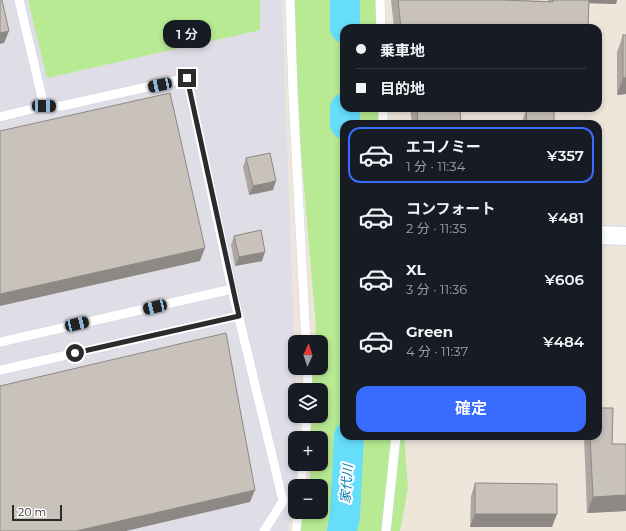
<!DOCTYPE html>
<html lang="ja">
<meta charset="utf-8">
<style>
:root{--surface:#171b24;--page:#20242c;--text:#f1f3f6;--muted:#9ea1a6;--line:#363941;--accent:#386cff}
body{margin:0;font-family:Montserrat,"Noto Sans JP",sans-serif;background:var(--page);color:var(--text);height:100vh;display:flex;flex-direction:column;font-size:15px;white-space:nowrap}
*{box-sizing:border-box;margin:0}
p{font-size:13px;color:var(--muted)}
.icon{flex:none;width:22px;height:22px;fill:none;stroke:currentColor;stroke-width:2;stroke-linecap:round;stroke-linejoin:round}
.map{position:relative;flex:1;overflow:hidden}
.side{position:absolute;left:340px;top:120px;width:262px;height:320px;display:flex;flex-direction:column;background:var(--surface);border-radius:12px;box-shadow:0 2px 6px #0003}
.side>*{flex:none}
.top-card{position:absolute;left:340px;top:24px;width:262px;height:88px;border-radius:12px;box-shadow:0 2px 6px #0003;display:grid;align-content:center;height:88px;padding:0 16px;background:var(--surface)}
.needle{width:26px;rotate:3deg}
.buttons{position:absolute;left:288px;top:335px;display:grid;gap:8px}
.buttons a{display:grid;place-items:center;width:40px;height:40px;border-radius:8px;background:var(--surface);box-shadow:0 2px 6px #0003;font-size:20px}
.scale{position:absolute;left:12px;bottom:10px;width:50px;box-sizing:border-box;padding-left:4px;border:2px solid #2b2b2b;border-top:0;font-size:11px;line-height:14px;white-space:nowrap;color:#2b2b2b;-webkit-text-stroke:3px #fff;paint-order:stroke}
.end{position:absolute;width:18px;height:18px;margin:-9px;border:5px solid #2b2b2b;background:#fff;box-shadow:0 0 0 2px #fff}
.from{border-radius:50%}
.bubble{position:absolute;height:28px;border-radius:12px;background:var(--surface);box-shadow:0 2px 6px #0003;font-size:13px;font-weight:600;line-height:28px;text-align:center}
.car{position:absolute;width:12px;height:24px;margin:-12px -6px;border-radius:5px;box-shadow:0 0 3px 1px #0007;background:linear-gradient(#222 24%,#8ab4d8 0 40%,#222 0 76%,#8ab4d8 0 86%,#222 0)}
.top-card b{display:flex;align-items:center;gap:14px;height:38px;font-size:15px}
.top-card b+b{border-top:1px solid var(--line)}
.top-card i{width:10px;height:10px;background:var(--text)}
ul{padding:7px 0 0;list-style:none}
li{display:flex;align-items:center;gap:12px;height:56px;margin:0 8px 6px;padding:0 8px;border:2px solid transparent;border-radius:12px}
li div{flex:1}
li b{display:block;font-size:15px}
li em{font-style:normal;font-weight:600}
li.current{border-color:var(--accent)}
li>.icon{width:36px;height:36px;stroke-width:1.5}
.button{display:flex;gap:8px;margin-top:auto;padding:8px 16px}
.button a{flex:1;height:46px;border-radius:12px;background:var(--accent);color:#fff;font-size:16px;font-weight:600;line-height:46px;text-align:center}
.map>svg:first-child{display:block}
.industrial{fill:#dfdde6}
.green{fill:#b7ea93}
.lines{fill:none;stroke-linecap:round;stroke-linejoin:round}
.river{stroke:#64defa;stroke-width:30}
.lane-casing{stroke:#d1d6e5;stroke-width:10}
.street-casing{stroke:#d1d6e5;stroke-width:20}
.lane{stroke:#fff;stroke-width:9}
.street{stroke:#fff;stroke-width:18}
.wall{fill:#ada7a1}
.shaded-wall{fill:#8d8883}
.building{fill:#c9c2bb;stroke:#8d8883}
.route{stroke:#2b2b2b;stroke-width:5}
.labels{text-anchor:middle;stroke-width:4;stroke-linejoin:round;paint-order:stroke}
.water-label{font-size:13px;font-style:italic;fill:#007ca9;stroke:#fff}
</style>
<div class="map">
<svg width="626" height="531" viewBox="0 0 626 531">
<rect width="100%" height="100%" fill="#eee5db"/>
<!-- industrial -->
<path class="industrial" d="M0,0H282L296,390H295V416H297L298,438H295V464H299L297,486H295V496L288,531H0Z"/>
<!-- green -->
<g class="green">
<path d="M28,0H260V30L47,78Z"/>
<path d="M294,0H376L377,28H344V108H382V124H344V436H404L408,488L400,531H298L303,512H321V486H310V464H321V438H310L309,416H321V390H310L312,368H321V342H314L316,327L292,48Z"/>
</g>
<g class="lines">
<!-- river -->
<g class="river">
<path d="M345,0V28"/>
<path d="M345,108V124"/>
<path d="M342,531L345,515L349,436"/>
</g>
<defs>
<g id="lane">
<path d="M19,0L44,106"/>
<path d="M290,0L293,93L306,342"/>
<path d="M380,0L381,28"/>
<path d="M383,108V124"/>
<path d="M0,117L44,106H62L187,78L232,289L0,342"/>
<path d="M232,289L283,501L264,531"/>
<path d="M307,368L308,390"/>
<path d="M0,370L239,316"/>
<path d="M305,438L307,416"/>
<path d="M301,486L303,464"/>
<path d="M296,531L298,512"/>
<path d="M386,531L396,436"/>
</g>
<path id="street" d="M598,235L626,236"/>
</defs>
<!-- lane casing -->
<use href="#lane" class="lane-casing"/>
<!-- street casing -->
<use href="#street" class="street-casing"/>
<!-- lane -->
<use href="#lane" class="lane"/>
<!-- street -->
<use href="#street" class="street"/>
</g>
<!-- wall -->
<g class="wall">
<path d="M391,0H503L548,1V0H617L616,4L589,3L588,28H394Z"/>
<path d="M623,35L626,94L617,95V52Z"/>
<path d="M410,108H460L461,124H412Z"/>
<path d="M526,110L554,124H523V119Z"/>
<path d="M246,158L273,190L249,195L243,167Z"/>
<path d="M234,236L262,261L235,266L231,245Z"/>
<path d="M584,436H598L612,444H626V511L587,513Z"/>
<path d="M475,483L552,527H470L471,496Z"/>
</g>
<!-- shaded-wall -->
<g class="shaded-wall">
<path d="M585,0H617L616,4L584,3Z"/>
<path d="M9,31L4,43L0,44V33Z"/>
<path d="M623,78H626V94L617,95Z"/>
<path d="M276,181L273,190L249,195L253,186Z"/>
<path d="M205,248L200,261L0,306V294Z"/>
<path d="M265,252L262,261L235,266L239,257Z"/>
<path d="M255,490L250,502L126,531H76Z"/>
<path d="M626,495V511L587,513L593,497Z"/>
<path d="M475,514H557L552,527H470Z"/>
</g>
<!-- building -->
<g class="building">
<path d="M0,0H2L9,31L0,33Z"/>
<path d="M398,0H503L553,2V0H589L588,28H401Z"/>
<rect x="623" y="35" width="3" height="43"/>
<path d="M170,93L205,248L0,294V131Z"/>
<path d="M417,108H460L461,124H418Z"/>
<path d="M526,110H554V124H527Z"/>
<path d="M270,153L276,181L253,186L246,158Z"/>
<path d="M261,230L265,252L239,257L234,236Z"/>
<path d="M226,333L255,490L76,531H0V386Z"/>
<path d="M598,408H613L612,444H626V495L593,497L590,436H598Z"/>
<path d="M475,483L557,484V514H475Z"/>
</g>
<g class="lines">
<!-- route -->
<path class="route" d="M75,353L239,316L187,78"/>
</g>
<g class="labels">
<!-- water labels -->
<g class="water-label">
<text transform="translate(346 484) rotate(-86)" y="5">家代川</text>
</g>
</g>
</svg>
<div class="buttons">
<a><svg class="needle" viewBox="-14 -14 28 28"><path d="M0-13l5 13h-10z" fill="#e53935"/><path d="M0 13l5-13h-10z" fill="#9ea1a6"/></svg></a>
<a><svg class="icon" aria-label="layers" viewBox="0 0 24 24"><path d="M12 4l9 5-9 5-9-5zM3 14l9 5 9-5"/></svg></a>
<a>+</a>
<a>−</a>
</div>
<div class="scale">20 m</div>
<i class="end from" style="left:75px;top:353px"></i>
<i class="end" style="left:187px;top:78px"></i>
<div class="bubble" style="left:163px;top:20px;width:48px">1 分</div>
<i class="car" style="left:160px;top:85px;rotate:258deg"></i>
<i class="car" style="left:44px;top:106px;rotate:91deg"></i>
<i class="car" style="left:155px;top:307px;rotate:257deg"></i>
<i class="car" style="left:77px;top:324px;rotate:77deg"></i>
<div class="top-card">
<b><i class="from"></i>乗車地</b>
<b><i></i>目的地</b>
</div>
<section class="side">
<ul>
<li class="current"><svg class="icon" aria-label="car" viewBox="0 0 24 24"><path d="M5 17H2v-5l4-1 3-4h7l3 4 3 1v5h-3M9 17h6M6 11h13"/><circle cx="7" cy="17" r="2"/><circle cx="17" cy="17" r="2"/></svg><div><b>エコノミー</b><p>1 分 · 11:34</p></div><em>¥357</em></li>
<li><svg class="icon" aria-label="car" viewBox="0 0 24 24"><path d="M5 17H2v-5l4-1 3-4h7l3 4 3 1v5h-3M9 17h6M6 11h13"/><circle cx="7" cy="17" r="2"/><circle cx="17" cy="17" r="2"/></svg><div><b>コンフォート</b><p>2 分 · 11:35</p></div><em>¥481</em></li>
<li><svg class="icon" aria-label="car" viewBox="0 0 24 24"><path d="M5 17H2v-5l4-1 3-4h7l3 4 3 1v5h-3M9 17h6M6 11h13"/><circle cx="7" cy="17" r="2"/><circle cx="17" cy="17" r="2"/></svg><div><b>XL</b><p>3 分 · 11:36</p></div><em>¥606</em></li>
<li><svg class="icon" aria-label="car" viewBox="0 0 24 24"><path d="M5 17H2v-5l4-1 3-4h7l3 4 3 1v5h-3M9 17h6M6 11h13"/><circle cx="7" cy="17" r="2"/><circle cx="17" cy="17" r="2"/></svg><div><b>Green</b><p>4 分 · 11:37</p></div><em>¥484</em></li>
</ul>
<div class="button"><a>確定</a></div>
</section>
</div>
